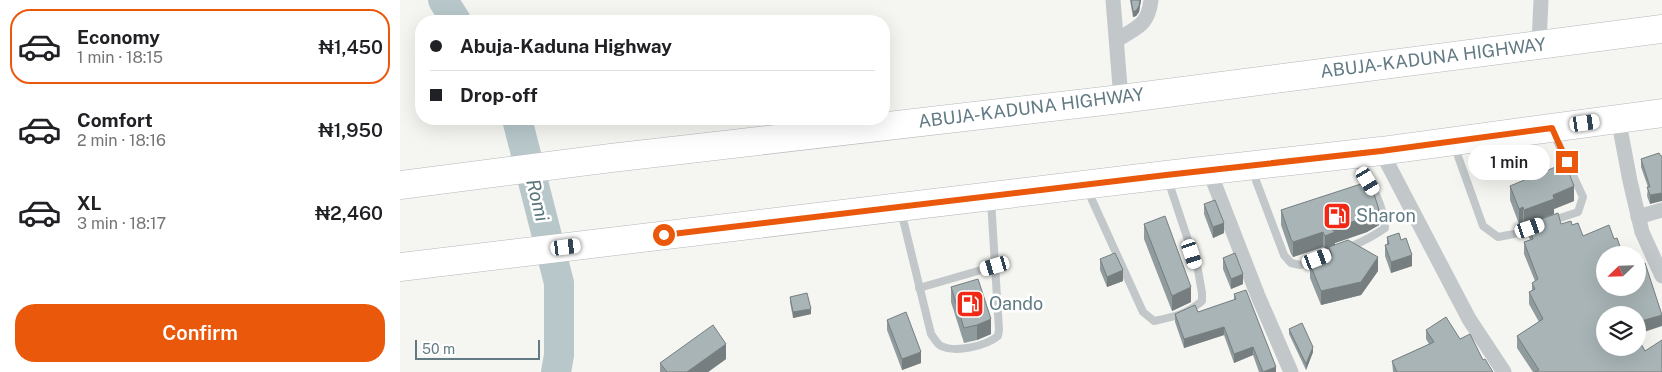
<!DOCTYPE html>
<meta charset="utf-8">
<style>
:root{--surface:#fff;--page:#f6f6f6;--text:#202124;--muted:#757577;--line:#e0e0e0;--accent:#ea580c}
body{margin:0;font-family:"Public Sans",sans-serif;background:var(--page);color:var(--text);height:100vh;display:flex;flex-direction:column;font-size:19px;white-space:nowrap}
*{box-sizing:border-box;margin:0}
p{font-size:16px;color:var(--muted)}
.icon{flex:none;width:28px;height:28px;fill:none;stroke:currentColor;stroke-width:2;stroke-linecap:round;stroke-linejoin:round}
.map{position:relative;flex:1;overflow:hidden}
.drawer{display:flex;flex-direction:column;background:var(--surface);width:400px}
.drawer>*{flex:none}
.hud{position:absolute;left:15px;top:15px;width:475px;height:110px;border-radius:20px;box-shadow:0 5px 20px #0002;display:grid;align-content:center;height:110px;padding:0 15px;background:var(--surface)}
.needle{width:32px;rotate:247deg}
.buttons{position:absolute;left:1196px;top:246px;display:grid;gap:10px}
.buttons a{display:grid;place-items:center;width:50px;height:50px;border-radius:50%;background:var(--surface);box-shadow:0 5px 20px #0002;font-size:25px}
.scale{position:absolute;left:15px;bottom:12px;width:125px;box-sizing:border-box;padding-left:5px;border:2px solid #617a84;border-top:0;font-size:14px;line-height:18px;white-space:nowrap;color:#617a84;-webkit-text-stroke:4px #fff;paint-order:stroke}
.end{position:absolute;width:22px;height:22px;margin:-11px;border:6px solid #ea580c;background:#fff;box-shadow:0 0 0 2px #fff}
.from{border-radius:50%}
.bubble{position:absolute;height:35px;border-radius:18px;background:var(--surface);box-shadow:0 5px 20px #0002;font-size:16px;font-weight:600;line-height:35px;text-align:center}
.car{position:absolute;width:15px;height:30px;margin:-15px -8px;border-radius:6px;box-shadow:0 0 4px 1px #0007;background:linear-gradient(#fff 24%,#345 0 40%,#fff 0 76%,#345 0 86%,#fff 0)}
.hud b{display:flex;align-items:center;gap:18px;height:48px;font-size:19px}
.hud b+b{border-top:1px solid var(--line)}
.hud i{width:12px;height:12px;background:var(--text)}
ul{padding:9px 0 0;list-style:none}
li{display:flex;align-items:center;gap:15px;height:75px;margin:0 10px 8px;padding:0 5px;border:2px solid transparent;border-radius:20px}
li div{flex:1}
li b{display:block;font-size:19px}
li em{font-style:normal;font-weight:600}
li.on{border-color:var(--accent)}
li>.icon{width:45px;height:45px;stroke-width:1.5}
.button{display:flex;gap:10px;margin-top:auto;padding:10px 15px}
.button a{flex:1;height:58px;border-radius:20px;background:var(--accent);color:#fff;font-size:20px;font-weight:600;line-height:58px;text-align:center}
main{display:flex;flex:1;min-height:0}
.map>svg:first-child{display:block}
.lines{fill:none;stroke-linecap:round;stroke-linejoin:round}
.river{stroke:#b8c8ca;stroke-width:30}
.highway-casing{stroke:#b4b9bb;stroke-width:29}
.lane{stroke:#c2c7c9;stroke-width:8}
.street{stroke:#c2c7c9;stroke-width:15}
.highway{stroke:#fff;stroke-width:28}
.wall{fill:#909b9d}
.shaded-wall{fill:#767e7f}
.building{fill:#a8b4b6;stroke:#767e7f}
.route{stroke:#ea580c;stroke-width:6}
.labels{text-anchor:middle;stroke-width:5;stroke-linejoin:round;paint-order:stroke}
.street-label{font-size:18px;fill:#617a84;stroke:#fff}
.poi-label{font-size:18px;fill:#617a84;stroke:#fff;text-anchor:start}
.water-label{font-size:19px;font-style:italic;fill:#58767b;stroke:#fff}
</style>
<main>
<section class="drawer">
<ul>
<li class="on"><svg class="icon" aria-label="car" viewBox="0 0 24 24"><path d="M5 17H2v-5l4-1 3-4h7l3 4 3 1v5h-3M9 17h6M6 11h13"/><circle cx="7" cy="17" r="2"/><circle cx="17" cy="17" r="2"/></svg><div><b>Economy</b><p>1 min · 18:15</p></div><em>₦1,450</em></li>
<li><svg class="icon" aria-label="car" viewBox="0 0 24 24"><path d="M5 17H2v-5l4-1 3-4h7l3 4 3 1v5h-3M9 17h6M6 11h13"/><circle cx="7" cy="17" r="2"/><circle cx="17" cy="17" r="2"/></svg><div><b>Comfort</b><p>2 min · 18:16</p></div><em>₦1,950</em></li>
<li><svg class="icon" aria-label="car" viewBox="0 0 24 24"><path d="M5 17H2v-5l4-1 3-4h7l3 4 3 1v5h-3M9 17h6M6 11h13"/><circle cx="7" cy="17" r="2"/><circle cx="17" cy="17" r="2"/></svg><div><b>XL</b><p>3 min · 18:17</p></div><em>₦2,460</em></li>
</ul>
<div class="button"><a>Confirm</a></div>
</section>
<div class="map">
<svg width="1262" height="372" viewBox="0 0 1262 372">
<rect width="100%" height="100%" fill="#f5f5f1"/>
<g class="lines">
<!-- river -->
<g class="river">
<path d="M43,0L56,21"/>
<path d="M117,119L159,283V355L156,372"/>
</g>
<defs>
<g id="highway">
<path d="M0,185L211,158L721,99L1262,29"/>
<path d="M0,267L766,175L981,151L1262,113"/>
</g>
</defs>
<!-- highway casing -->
<use href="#highway" class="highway-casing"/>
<!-- lane -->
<g class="lane">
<path d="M1054,145L1083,226L1098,237L1114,234L1138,226"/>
<path d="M852,170L884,255L891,263L900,265C928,255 960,246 985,228C984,203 969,181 956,160"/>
<path d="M687,189L743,312L754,321C774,317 787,314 802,301V293L798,270L768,180"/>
<path d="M501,211L531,334C534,338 537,344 541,346C556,353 586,346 598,336L599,330L591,200"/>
<path d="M1151,221L1178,212L1183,197L1153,132"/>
<path d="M519,288L595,266"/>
</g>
<!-- street -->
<g class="street">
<path d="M713,0L721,99"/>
<path d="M717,40C737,27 748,26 751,0"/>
<path d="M1139,44L1141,0"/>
<path d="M1218,118L1230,181L1242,232L1262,276"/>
<path d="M981,151L1069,319L1104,372"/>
<path d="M809,170L858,296L891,372"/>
<path d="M1238,217L1262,210"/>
</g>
<!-- highway -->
<use href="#highway" class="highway"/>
</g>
<!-- wall -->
<g class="wall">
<path d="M730,0H741L739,12L736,16L733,17Z"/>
<path d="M1259,153L1250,204L1247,196L1248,187L1241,167V159Z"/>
<path d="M1110,186L1174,201L1154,209V214L1124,225L1123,222L1119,224L1110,200Z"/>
<path d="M804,204L824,233L813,238L804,214Z"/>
<path d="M881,210L979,225L967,232L935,243V245L978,271L961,295L921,305L910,278V264L929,257V249L925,250L923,247L893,257L891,254L881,225Z"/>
<path d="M744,224L791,302L772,311L744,239Z"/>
<path d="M1128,224H1161L1172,225L1183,236L1205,255L1262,326L1205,315L1245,351L1262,372H1133L1117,348V336L1139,322L1129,304V292L1132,291V283L1135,281L1124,254V242L1130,240L1128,235Z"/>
<path d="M987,237L1012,266L991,273L985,256V245H987Z"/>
<path d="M823,258L843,284L831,289L823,269Z"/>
<path d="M700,259L723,281L707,287L700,270Z"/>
<path d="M551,287L591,334L577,340L564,343L551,302Z"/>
<path d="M834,294L876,372H859L853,355L834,363L824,335L784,348L775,322V314L798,312L834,300Z"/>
<path d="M390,297L411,314L393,318L390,302Z"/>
<path d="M487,320L521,363L502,370L487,330Z"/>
<path d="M889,329L913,352L906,370L889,334Z"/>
<path d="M1026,330L1060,339L1083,360L1093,372H993L992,361L1029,344L1026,339Z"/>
<path d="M326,359L308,372H260V363Z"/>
</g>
<!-- shaded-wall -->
<g class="shaded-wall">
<path d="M740,0H741L739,12L736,16L733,17V11Z"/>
<path d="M1174,186V201L1154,209V214L1124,225V210L1153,195Z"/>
<path d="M1262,193V201L1250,204V195Z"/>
<path d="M1123,207V222L1119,224V209Z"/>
<path d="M979,210V225L967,232L935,243V247H929V249L925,250V236L931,229Z"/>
<path d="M824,223V233L813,238V227Z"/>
<path d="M923,232V247L893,257V242Z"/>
<path d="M1012,255V266L991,273V262Z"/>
<path d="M978,257V271L961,295L921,305V291Z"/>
<path d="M723,270V281L707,287V277Z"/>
<path d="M843,274V284L831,289V279Z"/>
<path d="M791,287V302L772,311V296Z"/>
<path d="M411,309V314L393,318V312Z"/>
<path d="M1262,315V326L1238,334V322Z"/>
<path d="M591,319V334L577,340V325Z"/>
<path d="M824,327V335L784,348V339Z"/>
<path d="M326,344V359L308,372H287Z"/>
<path d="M853,347V355L834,363V354Z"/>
<path d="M913,347V352L906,370V364Z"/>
<path d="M521,352V363L502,370V359Z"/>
<path d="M876,367V372H863Z"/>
</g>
<!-- building -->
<g class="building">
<path d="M731,0H740L739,6L736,11H733Z"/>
<path d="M1259,153L1261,156H1262V193L1250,195L1247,187H1250L1241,159Z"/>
<path d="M1165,163L1174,186L1153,195L1154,199L1124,210L1123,207L1119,209L1110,186Z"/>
<path d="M970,181L979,210L967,217L931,229L935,232L925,236L923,232L893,242L891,239L881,210Z"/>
<path d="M815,200L824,223L813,227L804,204Z"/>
<path d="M1158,213L1161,224L1171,221L1172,225L1178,223L1183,236L1209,225L1214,239L1217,238L1223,255H1205V288H1238V266L1245,263L1262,315L1238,322V315H1205V348H1238V338L1245,351L1262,340V372H1135L1139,370L1117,336L1143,319L1129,292L1135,289L1132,283L1138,279L1124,242L1133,239L1128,224Z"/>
<path d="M765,216L791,287L772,296L744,224Z"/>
<path d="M999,233L1001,240L1006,238L1012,255L991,262L985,245L989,244L987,237Z"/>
<path d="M948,240L978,257L961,282L921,291L910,264L932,256L929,247Z"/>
<path d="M715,253L723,270L707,277L700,259Z"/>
<path d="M835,253L843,274L831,279L823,258Z"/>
<path d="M578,279L591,319L577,325L564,328L551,287Z"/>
<path d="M846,290L876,367L863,372L853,347L834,354L824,327L784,339L775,314L795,305L798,312L836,299L834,294Z"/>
<path d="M407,293L411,309L393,312L390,297Z"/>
<path d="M506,312L521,352L502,359L487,320Z"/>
<path d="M1046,317L1060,339L1070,334L1083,360L1085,359L1093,372H997L992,361L1034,342L1026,330Z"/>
<path d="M902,323L913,347L906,364L889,329Z"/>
<path d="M313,325L326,344L287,372H267L260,363Z"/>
</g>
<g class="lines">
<!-- route -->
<path class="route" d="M264,235L766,175L981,151L1152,128L1167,162"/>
</g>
<!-- icons -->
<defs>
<symbol id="fuel-square" viewBox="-11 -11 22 22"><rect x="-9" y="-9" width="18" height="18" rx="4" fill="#f12815" stroke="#fff"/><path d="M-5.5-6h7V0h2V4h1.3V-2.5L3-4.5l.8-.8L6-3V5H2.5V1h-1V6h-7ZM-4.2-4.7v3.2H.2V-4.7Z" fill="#fff"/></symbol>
</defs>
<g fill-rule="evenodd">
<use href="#fuel-square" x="921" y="200" width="32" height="32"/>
<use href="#fuel-square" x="554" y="288" width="32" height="32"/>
</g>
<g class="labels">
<!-- street labels -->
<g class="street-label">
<text transform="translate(1033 58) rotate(-7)" y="6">ABUJA-KADUNA HIGHWAY</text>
<text transform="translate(631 108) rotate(-7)" y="6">ABUJA-KADUNA HIGHWAY</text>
</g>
<!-- poi labels -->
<g class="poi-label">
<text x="956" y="222">Sharon</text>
<text x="589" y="310">Oando</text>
</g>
<!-- water labels -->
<g class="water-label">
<text transform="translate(138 200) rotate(76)" y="7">Romi</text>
</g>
</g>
</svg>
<div class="buttons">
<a><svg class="needle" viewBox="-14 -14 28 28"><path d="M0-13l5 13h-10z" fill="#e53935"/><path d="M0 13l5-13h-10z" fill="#757577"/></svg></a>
<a><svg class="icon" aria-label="layers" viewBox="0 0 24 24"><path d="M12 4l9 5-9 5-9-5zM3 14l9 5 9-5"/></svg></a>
</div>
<div class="scale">50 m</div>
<i class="end from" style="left:264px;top:235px"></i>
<i class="end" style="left:1167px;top:162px"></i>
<div class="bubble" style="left:1068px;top:145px;width:82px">1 min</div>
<i class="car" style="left:1185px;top:123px;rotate:82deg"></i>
<i class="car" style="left:968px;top:181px;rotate:149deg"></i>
<i class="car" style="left:1130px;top:228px;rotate:71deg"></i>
<i class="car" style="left:166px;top:247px;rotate:83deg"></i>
<i class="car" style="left:792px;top:254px;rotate:162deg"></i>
<i class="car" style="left:917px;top:259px;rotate:69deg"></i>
<i class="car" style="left:595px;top:266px;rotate:254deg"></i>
<div class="hud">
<b><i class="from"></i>Abuja-Kaduna Highway</b>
<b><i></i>Drop-off</b>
</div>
</div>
</main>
